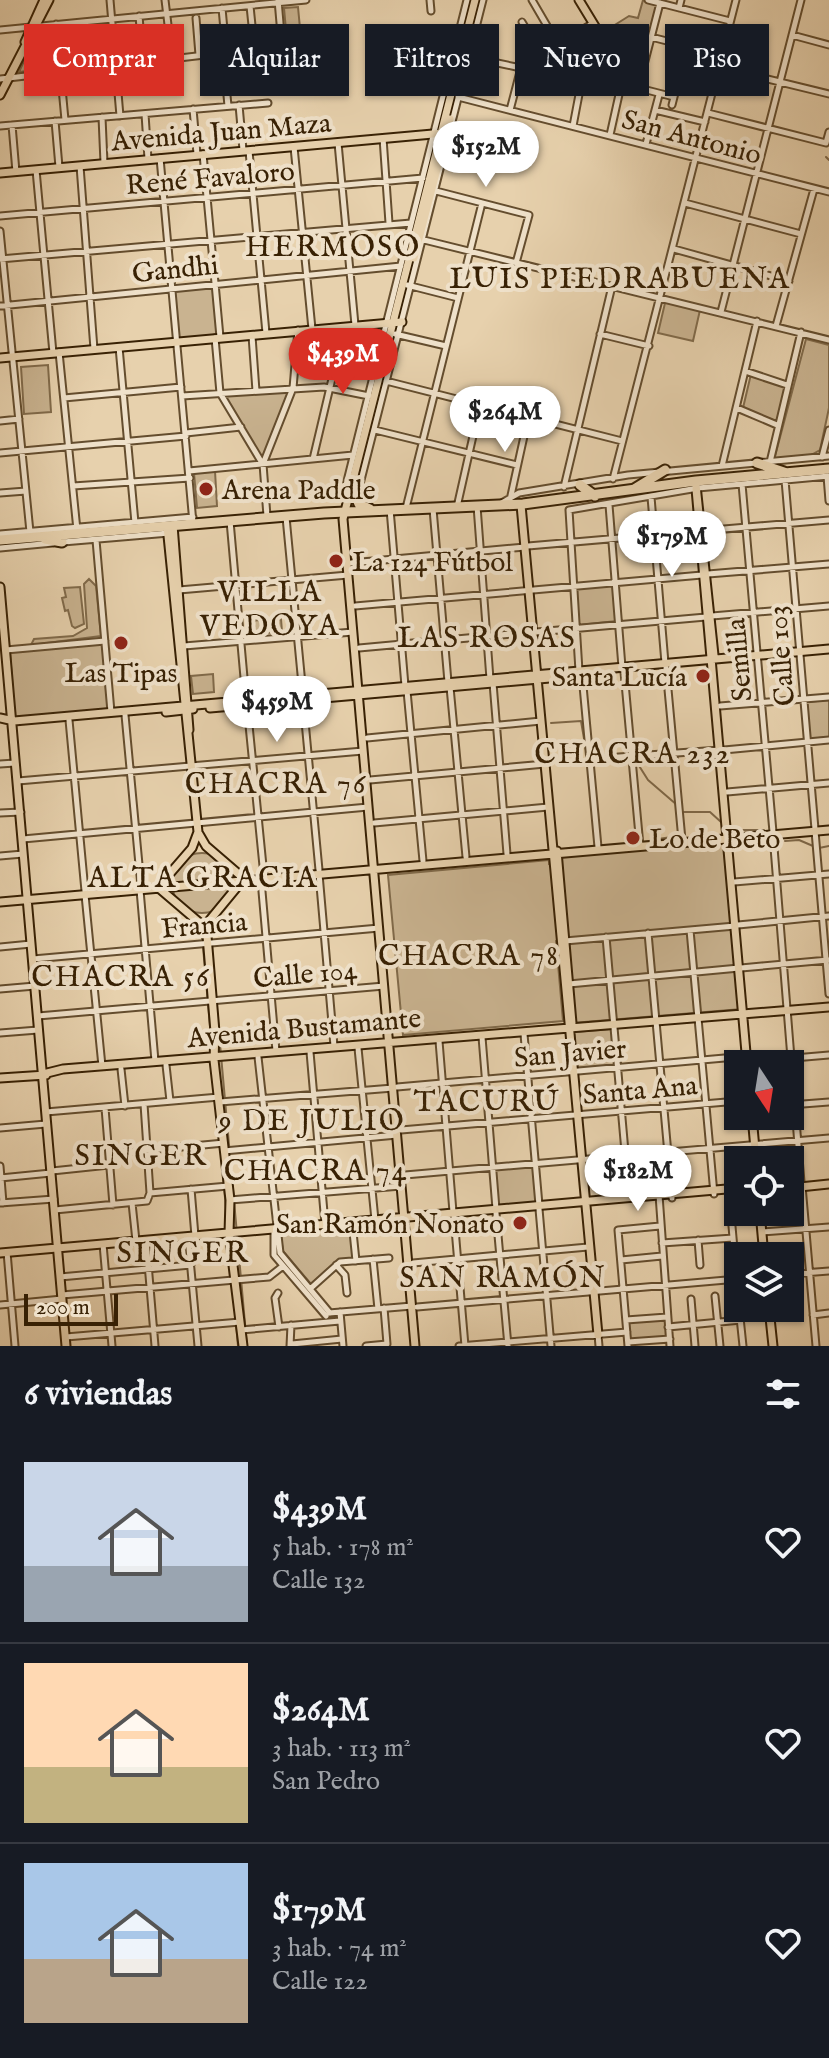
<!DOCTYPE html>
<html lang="es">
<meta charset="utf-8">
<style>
:root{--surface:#171b24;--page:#20242c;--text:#f1f3f6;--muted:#9ea1a6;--line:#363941;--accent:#d93025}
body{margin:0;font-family:"IM FELL English",serif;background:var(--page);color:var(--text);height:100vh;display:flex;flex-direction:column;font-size:30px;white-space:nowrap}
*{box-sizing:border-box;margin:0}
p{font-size:26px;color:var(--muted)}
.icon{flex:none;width:44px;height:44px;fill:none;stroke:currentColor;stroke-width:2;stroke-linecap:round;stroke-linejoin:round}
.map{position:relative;height:1346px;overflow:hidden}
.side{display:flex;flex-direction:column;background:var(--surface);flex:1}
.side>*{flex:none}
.guide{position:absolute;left:24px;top:24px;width:782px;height:72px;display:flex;gap:16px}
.needle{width:52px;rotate:168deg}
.controls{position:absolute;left:724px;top:1050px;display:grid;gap:16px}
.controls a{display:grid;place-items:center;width:80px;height:80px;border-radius:0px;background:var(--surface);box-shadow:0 2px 6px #0004;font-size:40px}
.scale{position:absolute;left:24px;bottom:20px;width:94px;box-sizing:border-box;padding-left:8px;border:4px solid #382104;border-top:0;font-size:22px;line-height:28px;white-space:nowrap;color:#382104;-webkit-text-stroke:6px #efe1ca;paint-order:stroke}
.price{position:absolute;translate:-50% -68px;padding:0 18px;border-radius:28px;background:#fff;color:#222;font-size:26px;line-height:52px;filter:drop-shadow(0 2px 4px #0008)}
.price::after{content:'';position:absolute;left:50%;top:48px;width:24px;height:18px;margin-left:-12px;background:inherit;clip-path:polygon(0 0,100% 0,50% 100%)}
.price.on{background:var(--accent);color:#fff}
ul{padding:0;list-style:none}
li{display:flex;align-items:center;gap:24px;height:200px;padding:0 24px}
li+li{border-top:2px solid var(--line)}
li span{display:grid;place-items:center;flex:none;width:224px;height:160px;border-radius:0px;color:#555}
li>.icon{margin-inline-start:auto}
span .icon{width:96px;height:96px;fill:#fffc;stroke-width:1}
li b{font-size:34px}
h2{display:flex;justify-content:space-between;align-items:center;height:96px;padding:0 24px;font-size:34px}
.tag{padding:0 28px;border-radius:0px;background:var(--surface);box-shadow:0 2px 6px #0004;font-size:28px;line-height:72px}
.tag.on{background:var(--accent);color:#fff}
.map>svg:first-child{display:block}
.green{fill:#c9b390;stroke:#806a4a;stroke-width:2}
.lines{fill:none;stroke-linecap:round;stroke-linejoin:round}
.stream{stroke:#7e6747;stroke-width:2}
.minor-casing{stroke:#644d2e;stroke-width:9}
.major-casing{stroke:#382104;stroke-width:11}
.highway-casing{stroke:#382104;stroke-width:13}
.minor{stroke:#efe1ca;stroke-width:5}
.major{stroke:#e7d1ad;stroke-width:7}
.highway{stroke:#e7d1ad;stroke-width:9}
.poi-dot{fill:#8f2418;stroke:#efe1ca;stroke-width:3}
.labels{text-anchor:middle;stroke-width:8;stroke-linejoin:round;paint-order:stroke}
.street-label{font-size:28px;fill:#382104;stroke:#efe1ca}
.poi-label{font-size:28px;fill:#382104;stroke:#efe1ca;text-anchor:start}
.neighbourhood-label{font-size:30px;letter-spacing:2px;fill:#382104;stroke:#efe1ca}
</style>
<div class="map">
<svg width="829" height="1346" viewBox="0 0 829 1346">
<rect width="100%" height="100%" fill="#e7d1ad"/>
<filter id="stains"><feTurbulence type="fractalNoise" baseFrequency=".0025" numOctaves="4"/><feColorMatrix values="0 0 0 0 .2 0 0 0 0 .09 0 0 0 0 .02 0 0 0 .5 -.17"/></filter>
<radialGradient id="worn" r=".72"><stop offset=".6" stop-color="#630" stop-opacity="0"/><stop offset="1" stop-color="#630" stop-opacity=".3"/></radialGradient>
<path class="green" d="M643,0L658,4L638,83L632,82L602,33L629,16L638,18Z
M298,7L301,39L287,41L284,8Z
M53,27L54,68L19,72L39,28Z
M214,286L219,335L179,339L174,290Z
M669,302L700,310L693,341L658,333L665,303Z
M806,339L829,345V408L820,450L811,455L774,460Z
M48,365L51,412L24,414L21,367Z
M751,374L788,385L778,422L743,408Z
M287,390L289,392L262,463L223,396Z
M215,471L217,506L197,508L194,473Z
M89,579L96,586L101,636L31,645L34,639L73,636L87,628L84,584Z
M613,584L617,621L579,625L576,588Z
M80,587L84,624L75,628L72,626L68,610L65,611L62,598L66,597L64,588Z
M281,619L282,632L248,634L247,621Z
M103,644L109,710L15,719L10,652Z
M213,674L214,692L193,694L191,676Z
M829,700V737L808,739L806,702Z
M728,841L742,1009L572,1023L564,939L556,941L563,1021L403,1035L388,875L549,860V864L558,863V855Z
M172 883a30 30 0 1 1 60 0a30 30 0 1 1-60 0Z
M209,921L247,1346H238L201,924Z
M612,1029L615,1065L576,1068L574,1032Z
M534,1164L538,1204L497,1207L493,1168Z
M351,1226L354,1258L338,1260L311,1284L283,1251L280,1232Z
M667,1319L669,1337L629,1341L628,1322Z"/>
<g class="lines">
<path class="stream" d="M826,157L829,160
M551,723L581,721L587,756
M636,761L648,780L677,805
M682,812H710L721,822
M737,830H764
M658,839L679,836
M785,841L799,840L813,846
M819,848L829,846"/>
<defs>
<path id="minor" d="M110,0L120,116
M165,0L172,58
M430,0L431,11
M532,0L581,84L573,126
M648,0L730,21
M250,6L254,45
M222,8L226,52
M679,8L681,0
M139,16L142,51
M196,18L199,55
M522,22L558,82L557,85H548L552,73
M56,24L65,120
M84,29L89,67
M0,30L306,0
M792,35L829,45
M651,37L722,55
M607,46L631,86
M223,53L228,106
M469,57L521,68L593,23
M719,67L829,94
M0,79L282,46L278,0
M638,88L660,3
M620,90L631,86L674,97
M458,97L829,192
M239,105L243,150
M672,105L687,46
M193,109L197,154
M510,110L521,68
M655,110L705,122
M708,113L826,143L829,132
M145,114L148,159
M102,117L104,163
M55,121L59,167
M12,125L16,172
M0,126L268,103
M610,135L620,90V68
M383,138L389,223
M338,143L355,325
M646,144L659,95
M294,147L312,329
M249,151L266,333
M203,154L220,337
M160,158L193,523
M80,166L94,349
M36,170L53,353
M436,191L529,215L516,263
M685,203L801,234
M0,216L423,178
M0,231L30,532
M420,239L829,340
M674,249L789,281
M0,259L411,223
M407,285L458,298
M0,306L401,266
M721,312L801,0
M776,326L814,189
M395,334L446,346
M600,334L649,346
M252,336L256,391
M215,338L220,393L262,463
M119,347L135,523
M59,352L77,530
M745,371L787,385
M386,381L622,441
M182,396L324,387L369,396
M64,398L181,387
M737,408L777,425
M0,421L19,419
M375,430L517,465
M186,433L241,427
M0,453L186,436
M822,457L829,430
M313,459L344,328
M770,462L801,332
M722,466L757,321
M189,471L353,455
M827,476L829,501
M613,479L736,0
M785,480L815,829
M742,484L773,832
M73,486L190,478
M564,487L612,286
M0,493L26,491
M357,496L483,0
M343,497L467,0
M651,497L665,663
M510,500L528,418
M500,504L519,493L628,475L829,456
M609,505L622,667
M477,506L490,679
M457,507L480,405
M406,508L482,203
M390,509L405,686
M433,509L448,682
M267,516L263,464L293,388L298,330
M286,517L303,695
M230,521L246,700
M0,534L193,517
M96,540L111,712
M63,542L169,533
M528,546L829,520
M0,548L53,543
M351,563L525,547
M708,574L829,564
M179,590L348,575
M355,606L702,575
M712,616L829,606
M536,632L706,617
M184,646L353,632
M359,648L533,632
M6,650L105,641
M666,668L682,840
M579,671L569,510L698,488L829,476
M624,672L640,846
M582,675L598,847
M493,683L507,854
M450,687L466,857
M407,691L423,861
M303,700L319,870
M247,705L264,876
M720,706L829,697
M125,715L141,886
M69,720L85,891
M367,738L541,721
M724,750L829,740
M590,759L720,750
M0,764L15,763
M370,780L545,764
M18,781L363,751
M727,792L829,783
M0,813L21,812
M374,823L548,807
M815,831L829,994
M773,835L801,1182
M23,839L368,807
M0,856L23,854
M319,874L334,1046
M261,880L276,1051
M734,882L829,874
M140,890L155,1061
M85,895L102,1066
M738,925L829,916
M690,930L714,1194
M648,933L672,1198
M606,937L629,1197
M565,941L735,926
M0,947L31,944
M33,959L379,928
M741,968L828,960
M569,984L739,968
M0,989L35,986
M38,1016L384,986
M0,1033L38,1030
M524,1034L539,1205
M482,1037L496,1209
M439,1041L453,1212
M358,1048L375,1220
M310,1052L325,1224
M258,1057L280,1253L330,1313
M747,1062L829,1055
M166,1065L170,1101
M121,1069L125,1106
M397,1087L747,1056
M220,1102L393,1088
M790,1105L829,1102
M105,1108L113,1205
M46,1112L219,1097
M0,1128L46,1124
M401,1130L738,1101
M224,1151L397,1135
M109,1154L224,1143
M0,1166L3,1203
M52,1171L109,1165
M405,1175L829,1138
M0,1178L51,1173
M802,1186L816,1346
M191,1189L195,1236
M150,1193L228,1186
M729,1193L738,1293
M659,1195L670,1346
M230,1200L401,1186
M0,1203L54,1199
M132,1203L136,1241
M539,1209L551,1346
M55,1210L147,1201L150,1193L144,1104
M496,1213L508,1346
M454,1217L465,1346
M352,1222L356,1261
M274,1230V1255L326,1316
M762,1232L829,1227
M188,1237L198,1346
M146,1240L155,1346
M698,1240L700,1265
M662,1243L733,1238
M103,1244L112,1346
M7,1252L15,1346
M373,1259L378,1309
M621,1260L662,1256
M413,1263L588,1247
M336,1265L345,1275L347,1293
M790,1274L829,1271
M60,1277L191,1265
M310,1289L340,1262L389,1258
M278,1293L275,1298L279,1327
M62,1295L269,1277L283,1266
M715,1296L720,1346
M691,1299L695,1346
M0,1305L62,1299
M417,1307L738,1279
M739,1308L743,1346
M340,1312L343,1346
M329,1313L412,1306
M813,1315L829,1313
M626,1320L667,1317
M668,1327L741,1320
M241,1330L340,1321
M598,1335L599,1346
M66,1337L240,1322
M628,1342L670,1339
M292,1344L342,1339
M290,1346L291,1325
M366,1346L387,1344L384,1308
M459,1346L627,1332
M628,1346L618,1230L660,1226"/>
<path id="major" d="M579,0L607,46
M25,42L44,0
M0,95L49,0
M0,173L444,133
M414,258L450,119
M0,358L402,322
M696,485L714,655
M696,489L747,1064
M521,505L598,1335
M173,525L189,730
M0,587L66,1346
M210,708L584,675
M166,712L193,709
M0,718L14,721L829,649
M199,834L206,846L242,877
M557,851L572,1023L569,1028
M242,881L209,921L207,936L215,1032L214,1060L230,1200L229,1233L243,1346
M160,885L192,848L198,832L167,526
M160,889L201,924L206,934
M0,902L829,830
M43,1074L63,1069L829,1007
M0,1078L46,1075
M752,1116L756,1160
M790,1188L829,1184
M760,1212L764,1256
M0,1253L738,1188
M769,1308L773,1346
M415,1346L343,519L475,0"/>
<path id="highway" d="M757,463L784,472
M580,485L595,496
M634,489L665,470
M356,497L359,504L370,509
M45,539L62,542
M0,540L324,513L523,504L696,481L829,469"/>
</defs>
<use href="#minor" class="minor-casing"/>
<use href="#major" class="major-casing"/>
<use href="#highway" class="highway-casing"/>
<use href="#minor" class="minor"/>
<use href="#major" class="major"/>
<use href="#highway" class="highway"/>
</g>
<g class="poi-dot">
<circle cx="206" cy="489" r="8"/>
<circle cx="336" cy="561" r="8"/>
<circle cx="121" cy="643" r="8"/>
<circle cx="703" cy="676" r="8"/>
<circle cx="633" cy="838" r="8"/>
<circle cx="520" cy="1223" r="8"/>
</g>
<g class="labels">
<g class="street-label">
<text transform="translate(221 131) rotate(-5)" y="10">Avenida Juan Maza</text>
<text transform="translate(692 136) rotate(15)" y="10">San Antonio</text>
<text transform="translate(210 177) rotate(-5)" y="10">René Favaloro</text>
<text transform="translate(175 268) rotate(-6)" y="10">Gandhi</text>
<text transform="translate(780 656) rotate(-95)" y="10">Calle 103</text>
<text transform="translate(738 660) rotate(-95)" y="10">Semilla</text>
<text transform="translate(204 924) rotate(-5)" y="10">Francia</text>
<text transform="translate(305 973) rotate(-5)" y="10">Calle 104</text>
<text transform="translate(304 1027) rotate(-5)" y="10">Avenida Bustamante</text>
<text transform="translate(570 1052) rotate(-5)" y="10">San Javier</text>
<text transform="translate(640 1089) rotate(-5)" y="10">Santa Ana</text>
</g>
<g class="poi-label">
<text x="222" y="499">Arena Paddle</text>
<text x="352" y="571">La 124 Fútbol</text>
<text x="121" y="682" text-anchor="middle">Las Tipas</text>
<text x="687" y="686" text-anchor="end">Santa Lucía</text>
<text x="649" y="848">Lo de Beto</text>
<text x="504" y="1233" text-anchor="end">San Ramón Nonato</text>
</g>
<g class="neighbourhood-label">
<text x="333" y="256">HERMOSO</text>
<text x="620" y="288">LUIS PIEDRABUENA</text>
<text x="270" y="601">VILLA<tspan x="270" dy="34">VEDOYA</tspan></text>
<text x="487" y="647">LAS ROSAS</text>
<text x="633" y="763">CHACRA 232</text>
<text x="276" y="793">CHACRA 76</text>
<text x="203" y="887">ALTA GRACIA</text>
<text x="469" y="965">CHACRA 78</text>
<text x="121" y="986">CHACRA 56</text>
<text x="487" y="1111">TACURÚ</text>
<text x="312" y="1130">9 DE JULIO</text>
<text x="141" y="1165">SINGER</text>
<text x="316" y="1180">CHACRA 74</text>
<text x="183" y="1262">SINGER</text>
<text x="503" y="1287">SAN RAMÓN</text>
</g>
</g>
<rect width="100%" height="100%" filter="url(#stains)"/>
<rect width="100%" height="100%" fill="url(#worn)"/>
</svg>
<div class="controls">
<a><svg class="needle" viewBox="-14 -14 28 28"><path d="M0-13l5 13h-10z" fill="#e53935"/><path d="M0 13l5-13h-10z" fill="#9ea1a6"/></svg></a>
<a><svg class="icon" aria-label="locate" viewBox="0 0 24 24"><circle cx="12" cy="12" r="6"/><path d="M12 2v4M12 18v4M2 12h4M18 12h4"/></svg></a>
<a><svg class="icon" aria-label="layers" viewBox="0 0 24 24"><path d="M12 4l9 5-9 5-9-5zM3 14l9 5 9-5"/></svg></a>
</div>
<div class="scale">200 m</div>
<b class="price" style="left:486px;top:189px">$152M</b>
<b class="price on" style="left:343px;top:396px">$439M</b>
<b class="price" style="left:505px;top:454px">$264M</b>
<b class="price" style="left:672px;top:579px">$179M</b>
<b class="price" style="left:277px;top:744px">$459M</b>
<b class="price" style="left:638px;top:1213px">$182M</b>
<div class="guide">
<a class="tag on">Comprar</a>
<a class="tag">Alquilar</a>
<a class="tag">Filtros</a>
<a class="tag">Nuevo</a>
<a class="tag">Piso</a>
</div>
</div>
<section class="side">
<h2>6 viviendas<svg class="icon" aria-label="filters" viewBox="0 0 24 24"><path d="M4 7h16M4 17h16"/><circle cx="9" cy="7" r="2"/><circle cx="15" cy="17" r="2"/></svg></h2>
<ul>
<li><span style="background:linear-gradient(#c9d6e8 65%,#9aa5b1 0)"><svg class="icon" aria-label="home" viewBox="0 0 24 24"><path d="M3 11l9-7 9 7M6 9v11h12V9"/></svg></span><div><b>$439M</b><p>5 hab. · 178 m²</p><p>Calle 132</p></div><svg class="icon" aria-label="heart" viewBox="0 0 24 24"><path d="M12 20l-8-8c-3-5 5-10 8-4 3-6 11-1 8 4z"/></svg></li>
<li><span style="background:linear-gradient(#ffd9b3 65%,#c2b280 0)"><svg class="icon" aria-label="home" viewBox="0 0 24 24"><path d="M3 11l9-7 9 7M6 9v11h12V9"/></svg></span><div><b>$264M</b><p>3 hab. · 113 m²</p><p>San Pedro</p></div><svg class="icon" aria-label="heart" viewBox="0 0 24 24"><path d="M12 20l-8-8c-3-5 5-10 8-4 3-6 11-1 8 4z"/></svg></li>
<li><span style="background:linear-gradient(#a9c7e8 60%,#b9a48a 0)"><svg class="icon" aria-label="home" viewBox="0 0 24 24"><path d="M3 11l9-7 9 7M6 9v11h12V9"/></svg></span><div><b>$179M</b><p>3 hab. · 74 m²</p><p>Calle 122</p></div><svg class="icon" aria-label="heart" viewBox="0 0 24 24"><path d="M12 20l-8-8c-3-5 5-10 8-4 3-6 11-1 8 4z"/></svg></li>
</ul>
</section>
